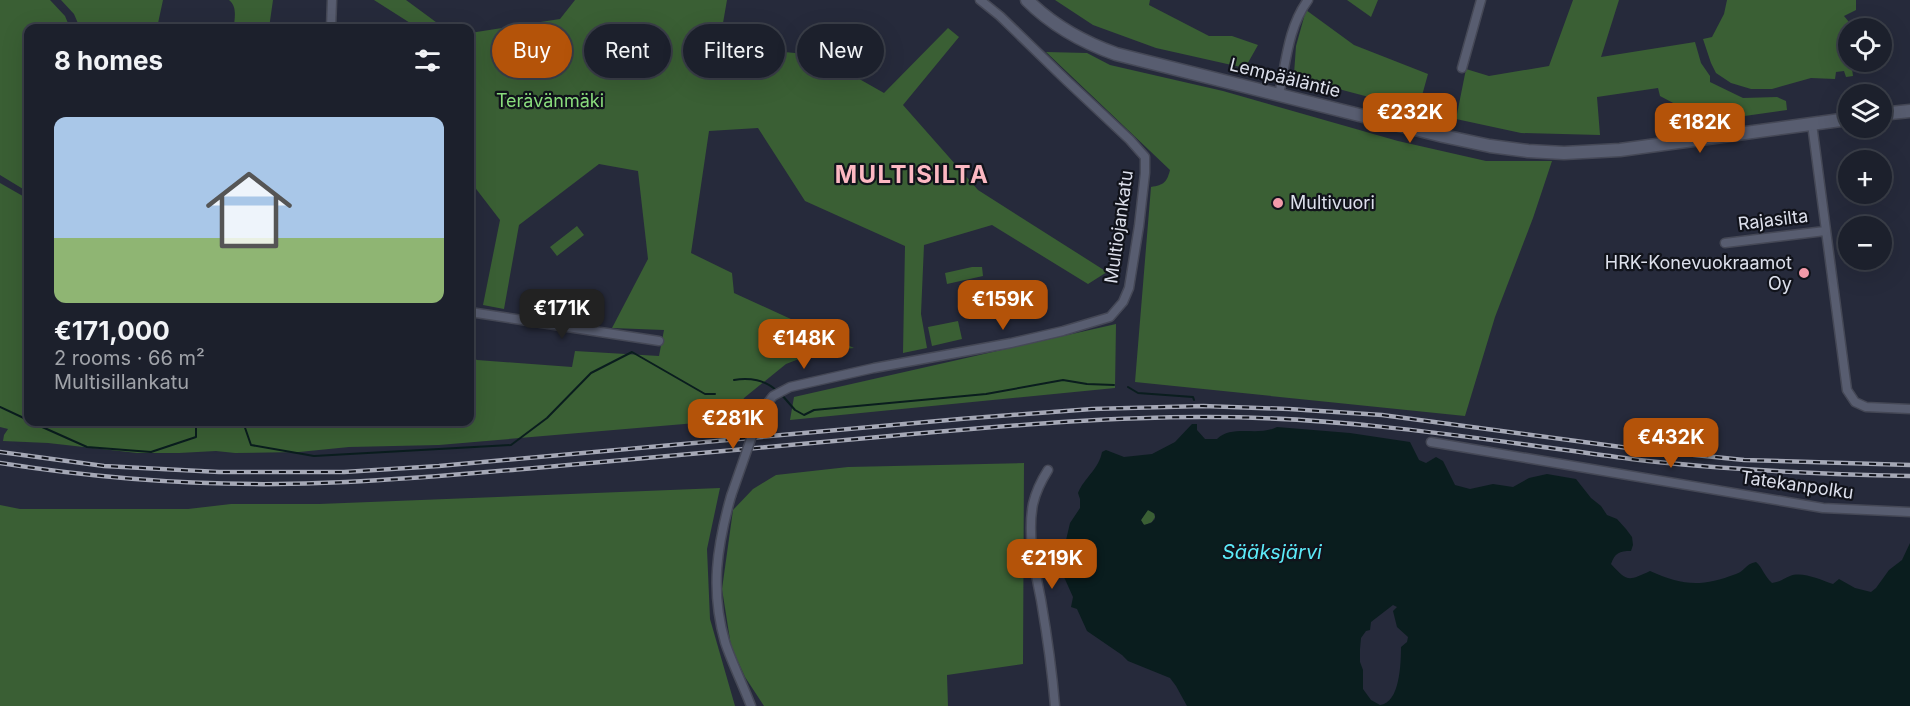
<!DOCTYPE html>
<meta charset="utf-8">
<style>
:root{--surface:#1c202c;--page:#252834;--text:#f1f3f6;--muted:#a0a3a9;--line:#3a3e48;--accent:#b45309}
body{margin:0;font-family:Inter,sans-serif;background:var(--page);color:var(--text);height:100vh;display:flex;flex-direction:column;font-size:22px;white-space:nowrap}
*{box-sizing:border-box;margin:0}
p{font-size:20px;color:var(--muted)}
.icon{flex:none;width:33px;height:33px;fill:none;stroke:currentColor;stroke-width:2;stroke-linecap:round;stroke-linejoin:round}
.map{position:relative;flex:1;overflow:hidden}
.panel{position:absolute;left:24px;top:24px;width:450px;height:402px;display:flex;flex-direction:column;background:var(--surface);border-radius:12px;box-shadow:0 6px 24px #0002,0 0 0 2px var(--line)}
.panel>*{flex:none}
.top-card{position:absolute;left:492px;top:24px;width:570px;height:54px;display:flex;gap:12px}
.tools{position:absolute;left:1838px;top:18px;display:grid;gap:12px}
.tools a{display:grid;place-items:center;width:54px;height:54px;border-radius:50%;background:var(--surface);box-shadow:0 6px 24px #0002,0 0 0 2px var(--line);font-size:30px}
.price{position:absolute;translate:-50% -51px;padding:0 14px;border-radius:12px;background:var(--accent);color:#fff;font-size:20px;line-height:39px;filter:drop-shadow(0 2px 3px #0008)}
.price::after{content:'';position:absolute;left:50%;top:36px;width:18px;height:14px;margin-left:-9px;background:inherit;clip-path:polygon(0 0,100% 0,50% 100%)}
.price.current{background:#222;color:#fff}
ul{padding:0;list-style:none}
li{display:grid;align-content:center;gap:12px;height:318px;padding:0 30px}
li+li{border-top:2px solid var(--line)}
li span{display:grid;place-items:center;height:186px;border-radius:12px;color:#555}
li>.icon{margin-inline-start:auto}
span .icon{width:108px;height:108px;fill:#fffc;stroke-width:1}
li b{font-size:26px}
h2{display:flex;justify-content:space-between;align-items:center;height:72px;padding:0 30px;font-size:26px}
.pill{padding:0 21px;border-radius:27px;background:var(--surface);box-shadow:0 6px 24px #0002,0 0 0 2px var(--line);font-size:21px;line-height:54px}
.pill.current{background:var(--accent);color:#fff}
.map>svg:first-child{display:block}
.green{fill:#3a5f34}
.water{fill:#0a1d1e;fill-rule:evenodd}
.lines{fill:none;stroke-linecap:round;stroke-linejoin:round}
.stream{stroke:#0a1d1e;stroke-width:2}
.street-casing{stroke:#454856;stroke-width:11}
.secondary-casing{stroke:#454856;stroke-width:15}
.street{stroke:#585d70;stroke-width:8}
.secondary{stroke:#585d70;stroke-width:12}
.rail-casing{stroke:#a5a8b6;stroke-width:4.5}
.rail{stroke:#11131b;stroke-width:2;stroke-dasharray:7;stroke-linecap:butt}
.street-bridge-casing{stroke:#454856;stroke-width:11;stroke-linecap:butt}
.street-bridge{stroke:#585d70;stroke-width:8}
.poi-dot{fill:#f39aa9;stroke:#11131b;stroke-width:2}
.labels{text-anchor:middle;stroke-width:4.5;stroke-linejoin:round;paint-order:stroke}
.street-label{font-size:18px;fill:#dde0ec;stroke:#11131b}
.park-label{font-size:18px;fill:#8add7d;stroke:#11131b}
.poi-label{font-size:18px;fill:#dde0ec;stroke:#11131b;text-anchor:start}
.water-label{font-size:20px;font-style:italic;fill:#5ceaf8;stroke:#11131b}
.district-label{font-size:24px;font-weight:bold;letter-spacing:1.5px;fill:#fcb8c2;stroke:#11131b}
</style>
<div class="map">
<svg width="1910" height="706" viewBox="0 0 1910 706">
<rect width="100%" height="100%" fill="#262a3b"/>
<path class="green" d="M0,0H50L65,16L70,28H28V192L0,175Z
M61,0H163L157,28H80L74,14Z
M229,0H273L269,28H234C234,19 238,7 229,0Z
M374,0H406L444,28H418Z
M575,0H727L719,46L817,55L884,93L948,28L959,37L903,105L978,190L1107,272L1088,284L992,225L924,245L921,314L927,348L903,353L905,246L805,201L758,128L709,131L691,253L732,273L734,293L854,348L817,352L786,364L744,398L733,425L696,423L439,445L349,447L299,452L235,453L216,451L179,453H137L48,443L3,441L4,435L8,429L0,427V183L28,199V422H470V356L477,360L572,367L575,351L659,356L664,330L612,328L648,259L638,171L599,164L519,225L504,309L483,305L500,220L470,181V33L560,19Z
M1055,0H1150L1149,5L1209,36H1232L1258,45L1245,68L1156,48L1093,25Z
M1347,0H1378L1371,17Z
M1573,0H1619L1601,57L1695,42L1701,63L1710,76V82L1743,98L1777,97L1786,101L1787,110L1681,125L1677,105L1660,96L1658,88L1597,97L1600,135L1521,133L1456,119L1466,69L1489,76L1549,66Z
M1727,0H1856V10L1844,16L1849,22L1848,62H1851L1853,76L1846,77L1844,71L1836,72L1835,79L1811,78L1772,89H1751L1731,83L1716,73L1711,63L1703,39L1712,37L1724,14Z
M1306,10L1354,45L1428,74L1418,110L1331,87L1294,74L1296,46Z
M1046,52L1087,53L1110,65L1223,91L1398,141L1486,161H1552L1533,218L1495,317L1465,416L1135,382L1151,187C1164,185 1167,182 1170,170Z
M577,226L584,235L557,256L550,247Z
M972,267H982L983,276L947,284L945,273Z
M958,321L962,339L932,346L928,327Z
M1116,324L1115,388L790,420L794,397Z
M1024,463L1023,664L947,675L948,706H764L745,677L731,646L722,589L733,510L753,489L776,475L848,467Z
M720,488L707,549L710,619L735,706H0V505L20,509H188L231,504H319Z
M1147,510L1153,511L1155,517L1152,522L1145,525L1141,523V520Z"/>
<path class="water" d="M1192,424H1197V430L1205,439H1217C1233,424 1258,437 1277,427L1350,433L1410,442L1419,460L1426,463L1436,457L1443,461L1455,485L1470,489L1493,484L1513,487L1529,478L1547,474L1576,479L1591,498L1601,506L1607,515L1617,519L1626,529L1632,537L1633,545L1631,551C1619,551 1615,553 1611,564C1627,581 1627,582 1650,571C1683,586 1702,587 1736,574C1745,571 1745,564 1756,562C1763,568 1764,576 1772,583C1780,582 1783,579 1790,576C1802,571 1821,580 1833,584L1839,579L1855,588L1871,592L1876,588L1889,570L1902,560L1910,543V706H1187L1176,686L1170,678L1128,661L1122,655L1087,631L1077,609L1071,607L1073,597L1064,577L1063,553L1070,523L1080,508V499L1078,493C1084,478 1099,469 1102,452L1106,450L1124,457L1152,454L1175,442ZM1148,510L1155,514V519L1151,523L1144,525L1141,520ZM1393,605L1397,607L1393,611L1397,627L1408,637L1407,642L1401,647C1401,663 1400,703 1380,705L1371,700L1363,689V670L1360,662V649L1361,638L1366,631L1370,630L1371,622Z"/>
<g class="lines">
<path class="stream" d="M734,380C749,377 766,380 777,391
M1128,387L1138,393L1193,397L1194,400
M781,394L795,410L804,415L814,410L986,394L1063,380L1087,384L1114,385
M0,407L28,420
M31,422L87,447L151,452L196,437V422
M243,422L251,445L314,456L511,445L547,418L591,373L632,352L705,394H715"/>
<defs>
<path id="street" d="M331,28L332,0
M1462,68L1481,0
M1279,95C1286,62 1288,27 1308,0
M1812,124L1847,390L1855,402L1866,407L1910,409
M1725,243L1825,231
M470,312L659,341
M760,413L773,396L790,387L874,368L1011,343L1063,331L1110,317L1123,302L1129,288L1139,226L1145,173V157L1130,140L1066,80L1000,16L980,0
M1431,442L1823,508L1910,512
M1048,470C1041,481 1036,491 1033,504C1027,535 1035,570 1041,600C1047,635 1052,670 1055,706
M731,496C717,546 710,590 725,642C732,663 743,685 751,706"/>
<path id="secondary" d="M1027,0C1053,26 1082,42 1116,54L1443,136L1490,146L1528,151L1564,153L1620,150L1848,119
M1881,114L1910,111"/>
</defs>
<use href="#street" class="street-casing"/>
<use href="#secondary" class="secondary-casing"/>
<use href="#street" class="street"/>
<use href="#secondary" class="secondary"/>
<defs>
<path id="rail" d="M0,452L104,466L219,472H344L439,466L960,419L1092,409L1203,406L1289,409L1382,415L1636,449L1744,460L1910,465
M0,463C114,481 231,488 346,482C416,479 487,472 557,466C675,455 794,445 912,434C1008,426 1104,417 1200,417C1345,416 1488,440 1631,459C1724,470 1817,474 1910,476"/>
</defs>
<use href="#rail" class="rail-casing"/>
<use href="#rail" class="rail"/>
<defs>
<path id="street-bridge" d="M731,496L760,413"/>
</defs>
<use href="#street-bridge" class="street-bridge-casing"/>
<use href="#street-bridge" class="street-bridge"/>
</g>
<g class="poi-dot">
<circle cx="1278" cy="203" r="6"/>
<circle cx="1804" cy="273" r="6"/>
</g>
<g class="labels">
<g class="street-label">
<text transform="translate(1285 78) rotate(14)" y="6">Lempääläntie</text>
<text transform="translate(1773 220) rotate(-7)" y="6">Rajasilta</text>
<text transform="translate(1119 227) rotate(-82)" y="6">Multiojankatu</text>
<text transform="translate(1797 485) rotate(8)" y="6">Tatekanpolku</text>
</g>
<g class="park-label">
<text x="550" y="107">Terävänmäki</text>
</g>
<g class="poi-label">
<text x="1290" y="209">Multivuori</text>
<text x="1792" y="269" text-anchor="end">HRK-Konevuokraamot<tspan x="1792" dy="21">Oy</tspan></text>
</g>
<g class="water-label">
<text x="1272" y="559">Sääksjärvi</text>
</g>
<g class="district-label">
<text x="912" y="183">MULTISILTA</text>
</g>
</g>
</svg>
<div class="tools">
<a><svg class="icon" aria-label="locate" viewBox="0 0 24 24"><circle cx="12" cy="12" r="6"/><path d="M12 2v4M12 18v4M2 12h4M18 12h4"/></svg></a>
<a><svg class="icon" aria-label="layers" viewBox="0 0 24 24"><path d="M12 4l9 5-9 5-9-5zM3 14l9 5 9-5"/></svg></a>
<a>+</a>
<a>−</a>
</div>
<b class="price" style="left:1410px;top:144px">€232K</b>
<b class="price" style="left:1700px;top:154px">€182K</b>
<b class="price" style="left:1003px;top:331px">€159K</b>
<b class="price current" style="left:562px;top:340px">€171K</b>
<b class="price" style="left:804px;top:370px">€148K</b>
<b class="price" style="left:733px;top:450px">€281K</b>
<b class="price" style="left:1671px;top:469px">€432K</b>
<b class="price" style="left:1052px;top:590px">€219K</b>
<div class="top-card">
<a class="pill current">Buy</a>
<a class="pill">Rent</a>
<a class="pill">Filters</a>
<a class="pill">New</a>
</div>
<section class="panel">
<h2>8 homes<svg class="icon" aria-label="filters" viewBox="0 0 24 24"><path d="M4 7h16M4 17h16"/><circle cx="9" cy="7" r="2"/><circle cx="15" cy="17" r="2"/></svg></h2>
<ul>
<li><span style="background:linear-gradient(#a9c7e8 65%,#8fb573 0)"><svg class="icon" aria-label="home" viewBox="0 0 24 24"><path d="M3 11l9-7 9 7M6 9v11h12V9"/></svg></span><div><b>€171,000</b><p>2 rooms · 66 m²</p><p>Multisillankatu</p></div></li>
</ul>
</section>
</div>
